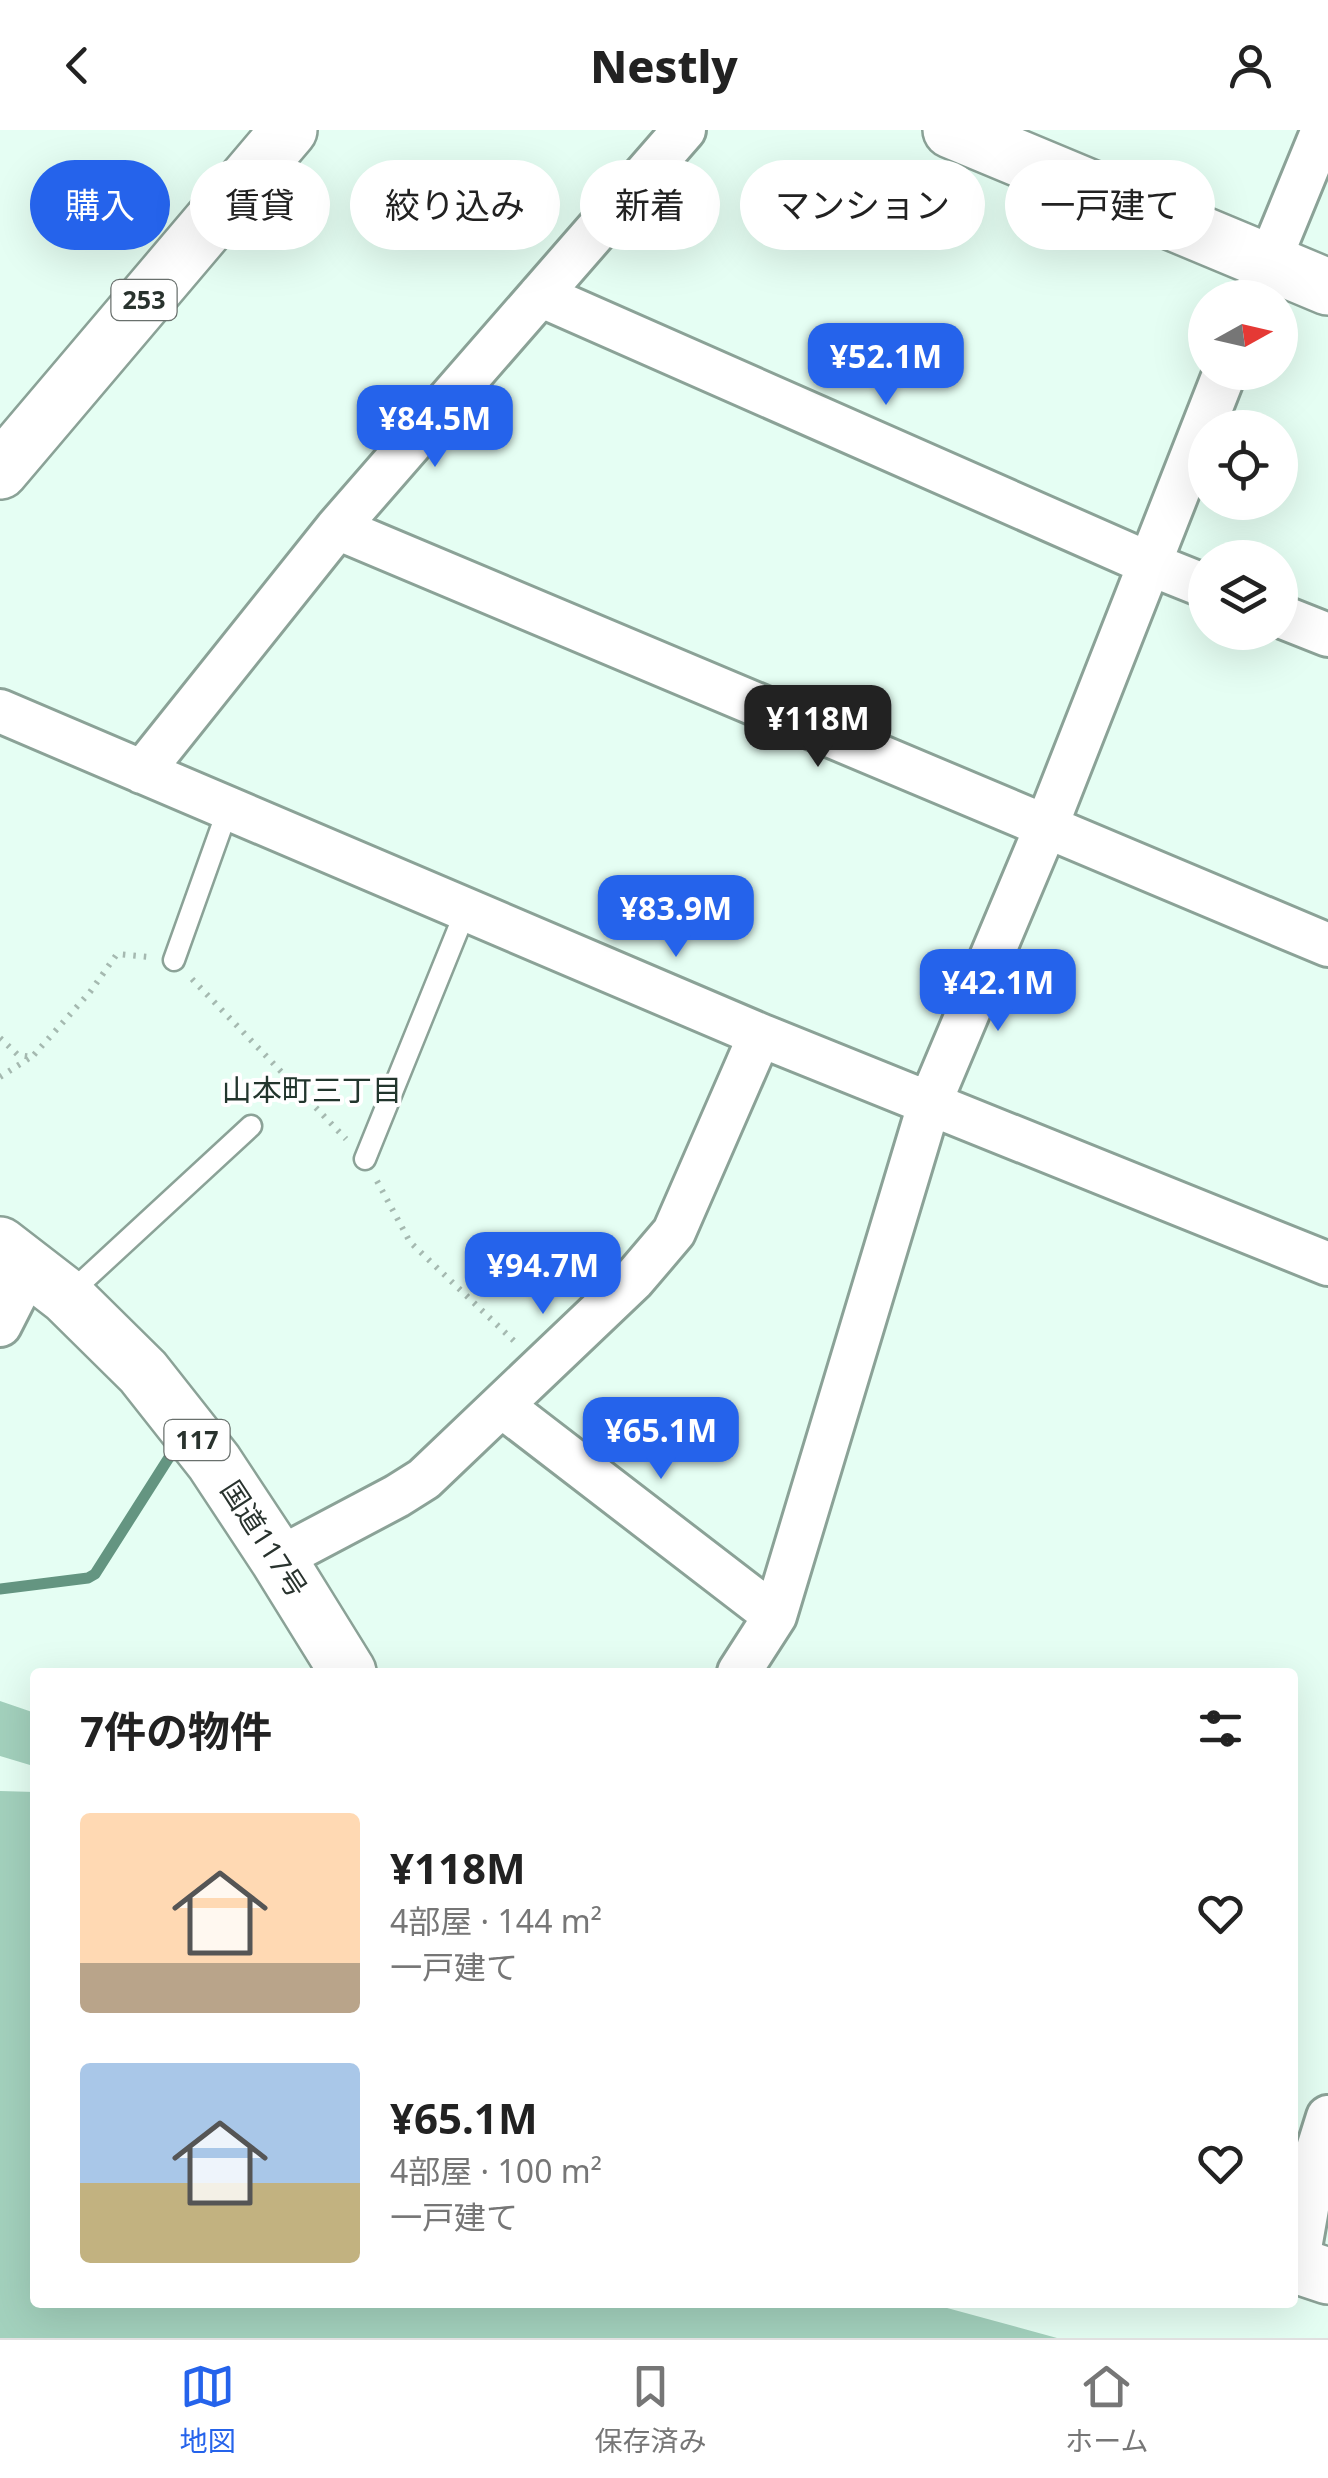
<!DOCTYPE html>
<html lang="ja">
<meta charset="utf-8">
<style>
:root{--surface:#fff;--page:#f2f2f2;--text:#222;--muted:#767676;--line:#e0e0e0;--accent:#2563eb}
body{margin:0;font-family:"Noto Sans","Noto Sans JP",sans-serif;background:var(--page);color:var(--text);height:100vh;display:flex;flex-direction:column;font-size:38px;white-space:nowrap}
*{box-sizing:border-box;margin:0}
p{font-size:32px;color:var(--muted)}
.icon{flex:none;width:55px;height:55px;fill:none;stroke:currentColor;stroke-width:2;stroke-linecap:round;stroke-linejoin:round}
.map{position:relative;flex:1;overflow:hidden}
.side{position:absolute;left:30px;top:1538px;width:1268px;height:640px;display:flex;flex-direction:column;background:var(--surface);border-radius:10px;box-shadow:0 10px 40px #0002}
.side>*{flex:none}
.top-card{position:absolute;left:30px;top:30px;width:1270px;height:90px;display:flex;gap:20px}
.needle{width:65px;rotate:82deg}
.fabs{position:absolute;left:1188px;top:150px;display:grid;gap:20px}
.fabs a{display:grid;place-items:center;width:110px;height:110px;border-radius:50%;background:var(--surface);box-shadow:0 10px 40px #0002;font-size:50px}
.price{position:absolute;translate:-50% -85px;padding:0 22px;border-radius:20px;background:var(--accent);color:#fff;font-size:32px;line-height:65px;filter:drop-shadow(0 2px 5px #0008)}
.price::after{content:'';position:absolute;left:50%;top:60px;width:30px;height:22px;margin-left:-15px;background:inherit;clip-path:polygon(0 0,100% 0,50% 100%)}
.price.on{background:#222;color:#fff}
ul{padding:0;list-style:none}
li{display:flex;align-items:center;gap:30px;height:250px;padding:0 50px}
li span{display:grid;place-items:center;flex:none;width:280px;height:200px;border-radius:10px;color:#555}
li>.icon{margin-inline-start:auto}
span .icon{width:120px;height:120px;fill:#fffc;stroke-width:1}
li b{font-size:42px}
h2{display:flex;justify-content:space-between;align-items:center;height:120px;padding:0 50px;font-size:42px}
.pill{padding:0 35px;border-radius:45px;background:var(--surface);box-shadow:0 10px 40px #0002;font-size:35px;line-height:90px}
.pill.on{background:var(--accent);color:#fff}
header{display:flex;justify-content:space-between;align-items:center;height:130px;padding:0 50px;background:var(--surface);font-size:45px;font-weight:800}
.tabs{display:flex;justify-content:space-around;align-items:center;height:140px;border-top:2px solid var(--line);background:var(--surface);font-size:28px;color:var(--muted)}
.tabs a{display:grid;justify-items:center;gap:5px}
.tabs .on{color:var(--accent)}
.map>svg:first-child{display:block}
.green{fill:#a3d1bd}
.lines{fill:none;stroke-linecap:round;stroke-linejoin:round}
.stream{stroke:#649581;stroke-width:11}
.lane-casing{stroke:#8ba297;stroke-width:25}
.street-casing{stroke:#8ba297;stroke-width:48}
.secondary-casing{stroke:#8ba297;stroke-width:60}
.highway-casing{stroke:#8ba297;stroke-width:60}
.path{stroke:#a5b9b0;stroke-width:6;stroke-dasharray:2.5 8;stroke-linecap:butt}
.lane{stroke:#fff;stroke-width:20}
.street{stroke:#fff;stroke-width:42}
.secondary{stroke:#fff;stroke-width:55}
.highway{stroke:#fff;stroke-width:55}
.labels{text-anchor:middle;stroke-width:8;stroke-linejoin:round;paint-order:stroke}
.shield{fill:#fff;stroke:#69706d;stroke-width:2.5}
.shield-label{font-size:25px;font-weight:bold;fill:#29332e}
.street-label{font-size:28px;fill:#29332e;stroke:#fff}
.neighbourhood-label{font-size:30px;fill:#22362d;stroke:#fff}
</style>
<header><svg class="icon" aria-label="back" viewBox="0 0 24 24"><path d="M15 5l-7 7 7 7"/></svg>Nestly<svg class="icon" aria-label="person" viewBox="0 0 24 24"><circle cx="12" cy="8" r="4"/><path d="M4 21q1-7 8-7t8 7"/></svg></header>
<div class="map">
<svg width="1328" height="2208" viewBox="0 0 1328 2208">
<rect width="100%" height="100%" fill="#e5fef3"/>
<path class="green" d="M0,1571L35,1583V1612L30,1635L0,1626Z
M0,1661L35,1662V2172H925L1057,2208H0Z"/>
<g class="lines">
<path class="stream" d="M0,1459L88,1448L95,1444L170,1326"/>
<defs>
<path id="lane" d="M174,830L228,679
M365,1029L466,780
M69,1164L251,996"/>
<path id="street" d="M540,165L1150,434L1205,456
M1254,168L1323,0
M337,398L1328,815
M1280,486L1328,505
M0,581L760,905L1328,1134
M142,642L337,398L684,0
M0,1195L29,1138
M502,1276L775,1486
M278,1429L397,1366L424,1349L634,1149L674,1102L760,905
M739,1542L775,1486L929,975L1046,697L1225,242
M1297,2135L1317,2022L1328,1987"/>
<path id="secondary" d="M951,0L1328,157"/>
<path id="highway" d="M0,341L289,0
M0,1115L66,1166L143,1242L214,1332L278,1429L348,1542
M1292,2134L1328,2146"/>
</defs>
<use href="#lane" class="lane-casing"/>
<use href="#street" class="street-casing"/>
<use href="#secondary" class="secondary-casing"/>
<use href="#highway" class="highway-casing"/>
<path class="path" d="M192,849L346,1009
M0,908L18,925L32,927L90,862L117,824L148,827
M0,947L31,927
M377,1051L410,1112L514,1211"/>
<use href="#lane" class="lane"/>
<use href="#street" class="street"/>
<use href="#secondary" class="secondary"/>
<use href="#highway" class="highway"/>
</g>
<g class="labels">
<g class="shield">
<rect x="111.5" y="150" width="65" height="40" rx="8"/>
<rect x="164.5" y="1290" width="65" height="40" rx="8"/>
</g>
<g class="shield-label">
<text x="144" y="179">253</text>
<text x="197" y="1319">117</text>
</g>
<g class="street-label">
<text transform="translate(264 1409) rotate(57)" y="10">国道117号</text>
</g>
<g class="neighbourhood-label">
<text x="312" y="971">山本町三丁目</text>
</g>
</g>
</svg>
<div class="fabs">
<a><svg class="needle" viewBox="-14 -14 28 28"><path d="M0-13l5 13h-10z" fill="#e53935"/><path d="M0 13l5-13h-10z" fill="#767676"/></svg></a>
<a><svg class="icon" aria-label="locate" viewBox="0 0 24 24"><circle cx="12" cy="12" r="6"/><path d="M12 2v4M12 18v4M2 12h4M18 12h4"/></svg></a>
<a><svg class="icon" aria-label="layers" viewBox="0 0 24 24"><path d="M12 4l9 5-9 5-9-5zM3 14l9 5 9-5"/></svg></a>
</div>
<b class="price" style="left:886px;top:278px">¥52.1M</b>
<b class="price" style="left:435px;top:340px">¥84.5M</b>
<b class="price on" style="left:818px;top:640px">¥118M</b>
<b class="price" style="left:676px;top:830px">¥83.9M</b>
<b class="price" style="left:998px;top:904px">¥42.1M</b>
<b class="price" style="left:543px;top:1187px">¥94.7M</b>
<b class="price" style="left:661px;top:1352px">¥65.1M</b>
<div class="top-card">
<a class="pill on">購入</a>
<a class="pill">賃貸</a>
<a class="pill">絞り込み</a>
<a class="pill">新着</a>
<a class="pill">マンション</a>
<a class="pill">一戸建て</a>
</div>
<section class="side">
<h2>7件の物件<svg class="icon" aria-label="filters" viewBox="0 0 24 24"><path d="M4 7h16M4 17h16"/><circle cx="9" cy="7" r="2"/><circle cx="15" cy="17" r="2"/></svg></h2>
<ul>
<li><span style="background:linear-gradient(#ffd9b3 75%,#b9a48a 0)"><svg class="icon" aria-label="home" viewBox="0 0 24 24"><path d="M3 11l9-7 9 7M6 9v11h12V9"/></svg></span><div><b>¥118M</b><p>4部屋 · 144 m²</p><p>一戸建て</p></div><svg class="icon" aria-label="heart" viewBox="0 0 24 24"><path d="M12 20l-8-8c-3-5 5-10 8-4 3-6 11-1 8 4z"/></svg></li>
<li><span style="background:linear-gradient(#a9c7e8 60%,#c2b280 0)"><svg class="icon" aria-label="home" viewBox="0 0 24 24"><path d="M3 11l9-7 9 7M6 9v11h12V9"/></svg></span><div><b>¥65.1M</b><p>4部屋 · 100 m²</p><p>一戸建て</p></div><svg class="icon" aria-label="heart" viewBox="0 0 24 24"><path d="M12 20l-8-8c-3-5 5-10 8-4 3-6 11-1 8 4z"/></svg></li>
</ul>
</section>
</div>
<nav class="tabs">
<a class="on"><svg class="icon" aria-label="map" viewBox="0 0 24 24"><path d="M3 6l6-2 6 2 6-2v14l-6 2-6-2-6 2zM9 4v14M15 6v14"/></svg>地図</a>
<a><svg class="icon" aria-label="saved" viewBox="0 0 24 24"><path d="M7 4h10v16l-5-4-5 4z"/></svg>保存済み</a>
<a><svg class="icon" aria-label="home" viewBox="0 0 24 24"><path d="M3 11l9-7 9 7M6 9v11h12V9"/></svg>ホーム</a>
</nav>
